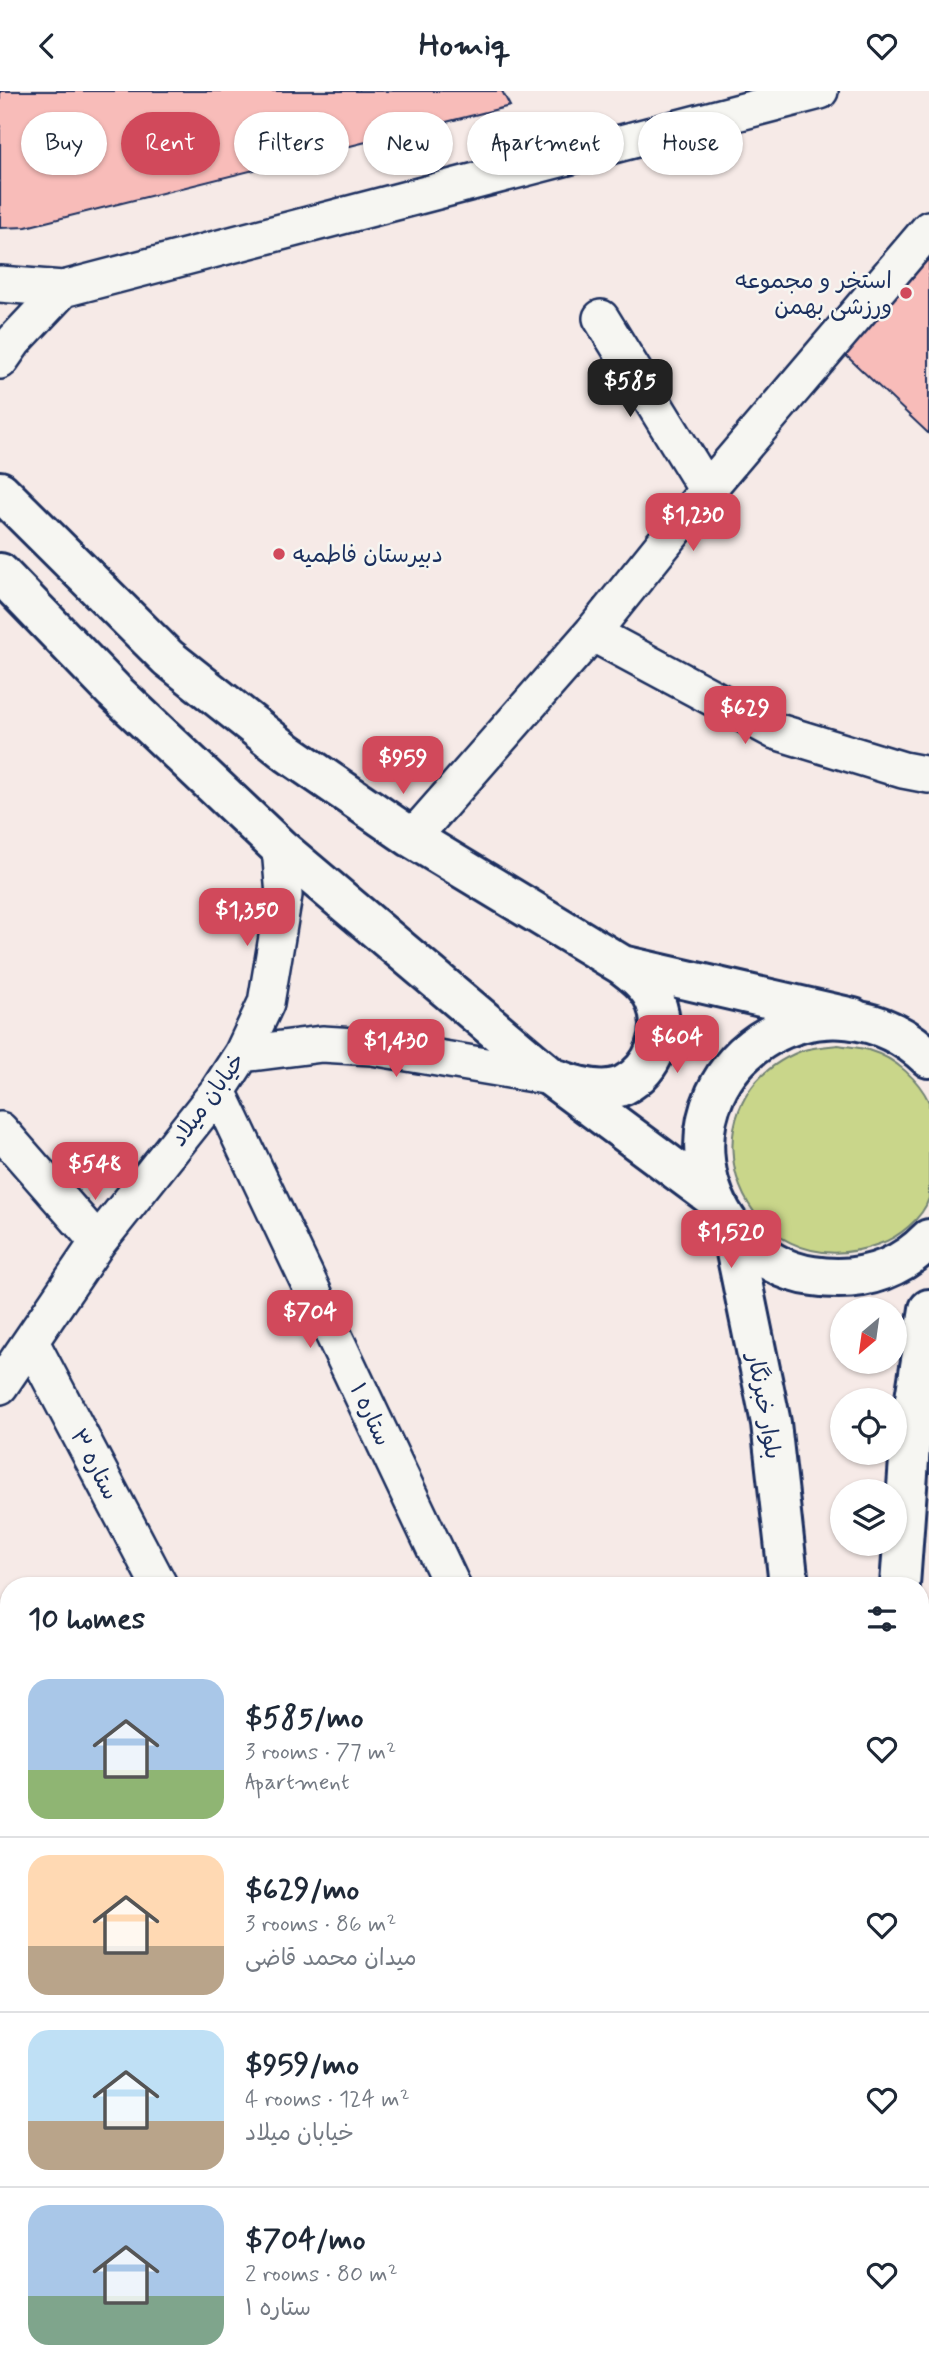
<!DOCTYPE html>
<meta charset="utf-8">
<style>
:root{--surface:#fff;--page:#f6f6f7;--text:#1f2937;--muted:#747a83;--line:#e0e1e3;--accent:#d1495b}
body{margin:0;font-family:Mynerve,"Playpen Sans Arabic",sans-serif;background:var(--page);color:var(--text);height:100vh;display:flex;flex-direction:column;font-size:26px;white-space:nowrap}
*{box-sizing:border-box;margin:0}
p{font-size:23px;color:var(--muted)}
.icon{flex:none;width:38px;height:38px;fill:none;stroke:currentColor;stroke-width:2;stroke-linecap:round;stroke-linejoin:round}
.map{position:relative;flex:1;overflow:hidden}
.details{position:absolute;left:0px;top:1486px;width:929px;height:800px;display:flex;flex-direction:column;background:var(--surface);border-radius:28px 28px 0 0;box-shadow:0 2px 5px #0004}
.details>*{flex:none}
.hud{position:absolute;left:21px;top:21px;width:887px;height:63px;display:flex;gap:14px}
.needle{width:46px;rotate:209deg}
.fabs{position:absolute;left:830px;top:1206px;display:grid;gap:14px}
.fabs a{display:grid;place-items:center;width:77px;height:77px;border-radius:50%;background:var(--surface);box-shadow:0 2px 5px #0004;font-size:35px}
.price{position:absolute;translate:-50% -60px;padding:0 16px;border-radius:14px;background:var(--accent);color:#fff;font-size:23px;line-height:46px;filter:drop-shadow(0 2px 4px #0008)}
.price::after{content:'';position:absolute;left:50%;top:42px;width:21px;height:16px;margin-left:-10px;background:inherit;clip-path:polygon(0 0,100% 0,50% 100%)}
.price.active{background:#222;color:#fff}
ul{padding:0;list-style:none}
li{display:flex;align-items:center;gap:21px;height:175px;padding:0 28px}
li+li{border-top:2px solid var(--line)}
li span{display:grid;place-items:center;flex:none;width:196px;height:140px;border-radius:21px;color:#555}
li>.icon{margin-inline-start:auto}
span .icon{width:84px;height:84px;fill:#fffc;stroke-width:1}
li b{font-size:30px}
h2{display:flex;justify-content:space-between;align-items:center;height:84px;padding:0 28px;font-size:30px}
.chip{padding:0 24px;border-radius:32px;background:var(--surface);box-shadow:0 2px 5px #0004;font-size:24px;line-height:63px}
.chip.active{background:var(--accent);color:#fff}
header{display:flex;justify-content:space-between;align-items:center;height:91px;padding:0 28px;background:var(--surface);font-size:32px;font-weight:800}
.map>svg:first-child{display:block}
.green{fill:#c9d68a;stroke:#728274;stroke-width:2}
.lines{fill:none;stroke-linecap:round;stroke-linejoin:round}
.river{stroke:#8dbfe9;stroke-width:63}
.building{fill:#f8bcb9;stroke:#1b2f5e;stroke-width:2}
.minor-casing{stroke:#1b2f5e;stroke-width:40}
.major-casing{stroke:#1b2f5e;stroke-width:44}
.minor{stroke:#f6f6f2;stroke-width:35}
.major{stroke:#f6f6f2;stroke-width:38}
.poi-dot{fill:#d1495b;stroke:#f6f6f2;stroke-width:2.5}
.labels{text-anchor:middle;stroke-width:5;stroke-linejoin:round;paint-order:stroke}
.poi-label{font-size:23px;fill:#1b2f5e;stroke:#f6f6f2;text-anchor:end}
.street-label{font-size:23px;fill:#1b2f5e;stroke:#f6f6f2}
</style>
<header><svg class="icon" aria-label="back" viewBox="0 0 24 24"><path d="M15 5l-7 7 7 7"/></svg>Homiq<svg class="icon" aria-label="heart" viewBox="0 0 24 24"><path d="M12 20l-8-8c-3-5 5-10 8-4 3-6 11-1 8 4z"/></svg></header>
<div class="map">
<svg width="929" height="2285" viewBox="0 0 929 2285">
<rect width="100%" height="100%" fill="#f6eae7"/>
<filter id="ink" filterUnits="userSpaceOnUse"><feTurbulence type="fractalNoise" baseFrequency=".0143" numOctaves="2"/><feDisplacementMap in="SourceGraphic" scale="14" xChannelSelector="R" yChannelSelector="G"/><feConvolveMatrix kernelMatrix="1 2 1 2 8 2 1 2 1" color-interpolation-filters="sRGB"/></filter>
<g filter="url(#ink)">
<path class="green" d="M838,954C849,956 861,956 871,960C895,967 919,989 929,1011C929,1034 929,1058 929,1081C929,1088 929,1100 929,1107C923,1127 898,1147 879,1153C742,1204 671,1012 801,960C812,956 826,955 838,954Z"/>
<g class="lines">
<path class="river" d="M715,2277L742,2285
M215,2285L232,2277"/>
</g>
<path class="building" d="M0,0H502L510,15L26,136L0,137Z
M929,148V343L837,256Z"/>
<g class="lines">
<defs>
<path id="minor" d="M0,193L63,198L820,0
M601,227L707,399
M0,270L14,250L63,198
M592,542L775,640L903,679L929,684
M412,747L592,542L707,399L929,138
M242,963L322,953L372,956L551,986
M218,1000L452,1494
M0,1039L98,1151
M31,1251L159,1494
M0,1295L98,1151L218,1000L242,963L266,912L284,804L280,757
M920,1548L929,1553
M920,1661L929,1655
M0,1988L9,2003
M0,2039L9,2034
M0,2093L9,2088"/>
<path id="major" d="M0,400L168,567L288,662L412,747L622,874L853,927
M0,482L114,600L280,757L551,986L714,1107
M929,967C831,873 675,960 709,1091C715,1112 725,1131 740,1146C762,1167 783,1181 813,1185C858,1192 897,1181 929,1148
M559,989C578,996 605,1003 624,994C654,978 668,941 655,910C649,894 635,884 622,874
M731,1137L771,1332L789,1494
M900,1494L912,1327L929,1218
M775,2285L776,2277
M846,2285V2277"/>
</defs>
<use href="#minor" class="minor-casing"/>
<use href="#major" class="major-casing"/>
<use href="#minor" class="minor"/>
<use href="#major" class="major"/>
</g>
</g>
<g class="poi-dot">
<circle cx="906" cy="202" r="7"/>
<circle cx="279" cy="463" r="7"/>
</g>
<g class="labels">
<g class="poi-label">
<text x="892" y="197">استخر و مجموعه<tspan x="892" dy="26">ورزشی بهمن</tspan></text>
<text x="293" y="471" text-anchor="start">دبیرستان فاطمیه</text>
</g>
<g class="street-label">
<text transform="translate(207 1008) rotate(-54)" y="8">خیابان میلاد</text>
<text transform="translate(765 1315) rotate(80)" y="8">بلوار خبرنگار</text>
<text transform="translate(371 1323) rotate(65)" y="8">ستاره ۱</text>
<text transform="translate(95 1373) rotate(62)" y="8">ستاره ۳</text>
</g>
</g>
</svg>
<div class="fabs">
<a><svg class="needle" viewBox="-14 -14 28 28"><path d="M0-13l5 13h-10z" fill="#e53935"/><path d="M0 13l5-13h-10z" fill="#747a83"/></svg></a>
<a><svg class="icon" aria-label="locate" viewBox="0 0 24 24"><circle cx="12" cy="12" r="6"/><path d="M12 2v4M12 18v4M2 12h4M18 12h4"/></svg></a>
<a><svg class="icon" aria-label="layers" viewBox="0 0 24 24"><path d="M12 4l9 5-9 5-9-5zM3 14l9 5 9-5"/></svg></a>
</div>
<b class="price active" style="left:630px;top:328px">$585</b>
<b class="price" style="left:693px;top:462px">$1,230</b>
<b class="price" style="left:745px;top:655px">$629</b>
<b class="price" style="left:403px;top:705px">$959</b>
<b class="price" style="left:247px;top:857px">$1,350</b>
<b class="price" style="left:677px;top:984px">$604</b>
<b class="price" style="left:396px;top:988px">$1,430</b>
<b class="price" style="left:95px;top:1111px">$548</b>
<b class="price" style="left:731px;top:1179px">$1,520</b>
<b class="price" style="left:310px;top:1259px">$704</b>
<div class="hud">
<a class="chip">Buy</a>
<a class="chip active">Rent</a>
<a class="chip">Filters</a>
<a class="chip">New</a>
<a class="chip">Apartment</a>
<a class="chip">House</a>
</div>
<section class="details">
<h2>10 homes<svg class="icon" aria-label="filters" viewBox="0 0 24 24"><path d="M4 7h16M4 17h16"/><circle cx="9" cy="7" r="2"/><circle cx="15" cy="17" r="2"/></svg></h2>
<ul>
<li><span style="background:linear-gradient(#a9c7e8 65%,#8fb573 0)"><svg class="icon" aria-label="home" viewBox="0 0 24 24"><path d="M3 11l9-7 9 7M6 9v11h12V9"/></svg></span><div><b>$585/mo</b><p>3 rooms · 77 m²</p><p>Apartment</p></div><svg class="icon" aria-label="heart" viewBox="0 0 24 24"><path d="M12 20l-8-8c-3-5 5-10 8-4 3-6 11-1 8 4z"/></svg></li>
<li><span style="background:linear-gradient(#ffd9b3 65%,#b9a48a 0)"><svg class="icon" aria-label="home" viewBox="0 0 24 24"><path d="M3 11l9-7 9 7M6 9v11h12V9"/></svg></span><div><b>$629/mo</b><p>3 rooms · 86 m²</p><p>میدان محمد قاضی</p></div><svg class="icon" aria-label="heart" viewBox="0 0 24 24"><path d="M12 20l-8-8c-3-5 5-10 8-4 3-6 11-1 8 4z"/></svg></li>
<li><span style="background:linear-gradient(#bfe0f5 65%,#b9a48a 0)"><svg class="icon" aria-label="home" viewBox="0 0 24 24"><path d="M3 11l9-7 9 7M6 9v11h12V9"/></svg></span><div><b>$959/mo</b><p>4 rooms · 124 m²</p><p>خیابان میلاد</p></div><svg class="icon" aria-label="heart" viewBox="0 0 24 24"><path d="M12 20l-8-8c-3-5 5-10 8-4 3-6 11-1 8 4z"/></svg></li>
<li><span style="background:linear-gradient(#a9c7e8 65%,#7fa58c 0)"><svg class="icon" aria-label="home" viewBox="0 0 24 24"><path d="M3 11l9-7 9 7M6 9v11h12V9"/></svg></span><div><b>$704/mo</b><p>2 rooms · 80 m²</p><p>ستاره ۱</p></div><svg class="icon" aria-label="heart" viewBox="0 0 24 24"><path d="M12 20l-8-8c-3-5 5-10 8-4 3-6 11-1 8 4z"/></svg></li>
</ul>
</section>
</div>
